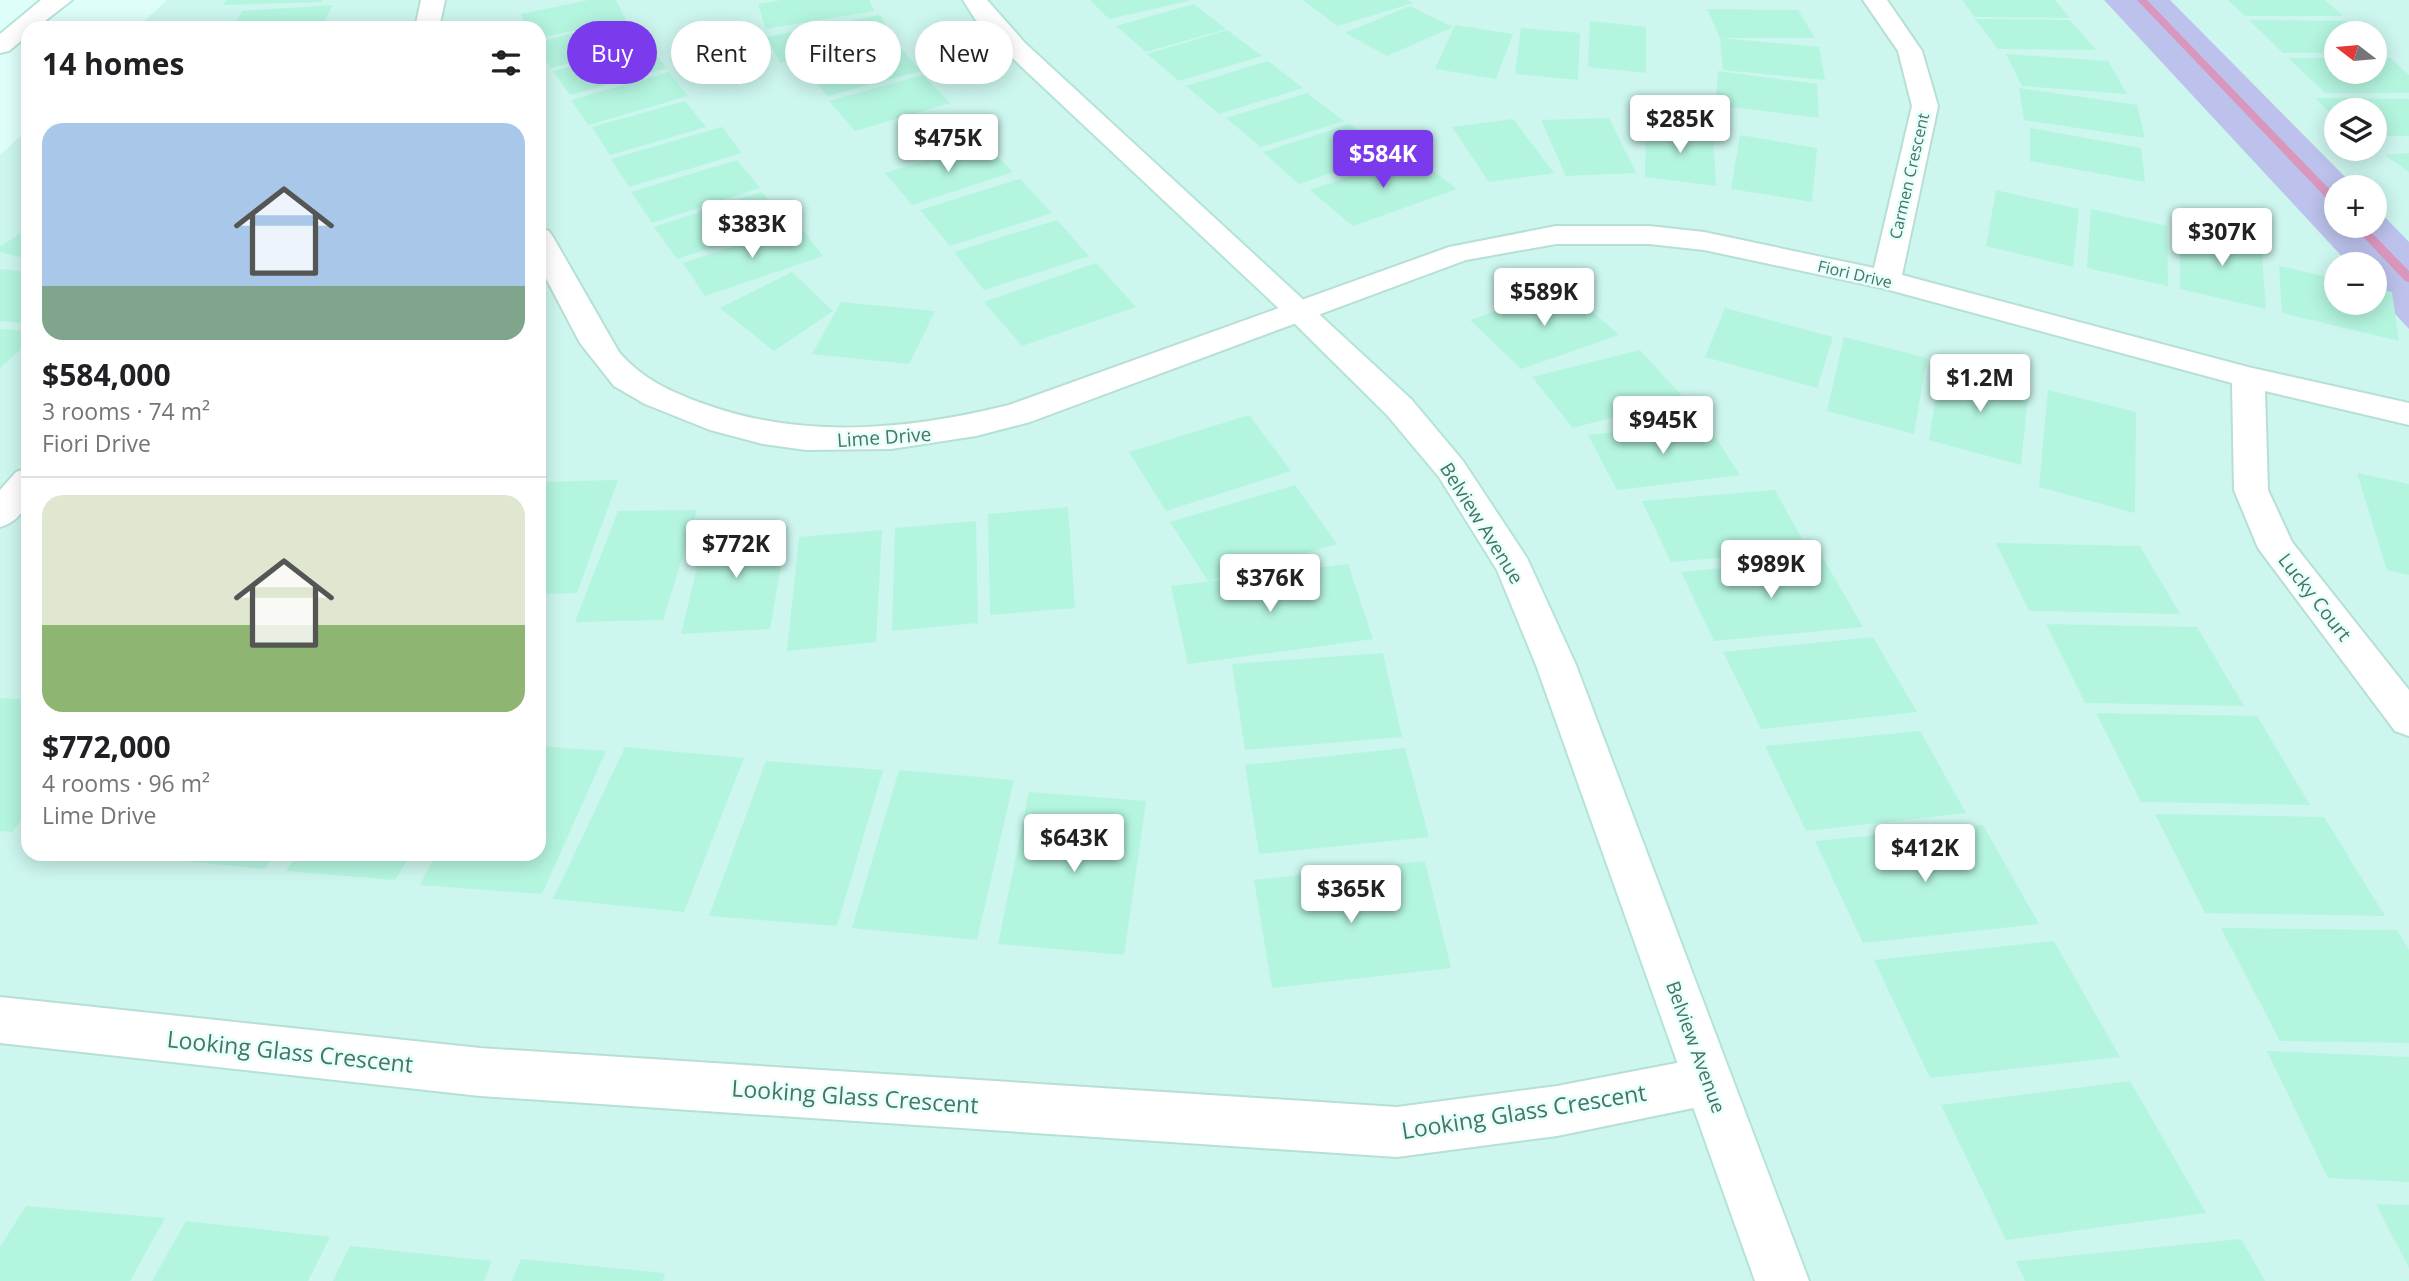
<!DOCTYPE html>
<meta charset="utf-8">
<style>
:root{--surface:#fff;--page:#f6f6f6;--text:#202124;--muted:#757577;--line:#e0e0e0;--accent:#7c3aed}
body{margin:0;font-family:"Open Sans",sans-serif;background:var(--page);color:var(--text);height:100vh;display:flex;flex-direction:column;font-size:26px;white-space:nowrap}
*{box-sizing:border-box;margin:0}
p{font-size:23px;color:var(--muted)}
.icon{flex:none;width:38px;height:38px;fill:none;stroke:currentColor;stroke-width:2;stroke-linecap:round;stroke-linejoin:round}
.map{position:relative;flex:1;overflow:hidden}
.sheet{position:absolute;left:21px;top:21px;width:525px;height:840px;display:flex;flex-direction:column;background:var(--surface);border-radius:21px;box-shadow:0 4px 18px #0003}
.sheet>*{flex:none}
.banner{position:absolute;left:567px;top:21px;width:665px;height:63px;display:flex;gap:14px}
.needle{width:46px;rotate:286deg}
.fabs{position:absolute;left:2324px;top:21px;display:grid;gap:14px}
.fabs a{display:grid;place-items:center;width:63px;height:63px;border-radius:50%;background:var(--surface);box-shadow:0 4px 18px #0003;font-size:35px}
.price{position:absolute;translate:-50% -60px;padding:0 16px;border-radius:7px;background:#fff;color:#222;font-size:23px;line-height:46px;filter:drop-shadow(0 2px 4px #0008)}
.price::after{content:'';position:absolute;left:50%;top:42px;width:21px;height:16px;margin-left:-10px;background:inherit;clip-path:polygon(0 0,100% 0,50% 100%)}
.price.active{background:var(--accent);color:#fff}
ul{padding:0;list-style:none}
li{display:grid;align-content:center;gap:14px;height:371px;padding:0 21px}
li+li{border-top:2px solid var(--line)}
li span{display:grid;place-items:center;height:217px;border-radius:21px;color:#555}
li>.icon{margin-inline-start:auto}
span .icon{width:126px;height:126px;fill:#fffc;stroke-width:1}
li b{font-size:30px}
h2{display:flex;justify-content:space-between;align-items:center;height:84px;padding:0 21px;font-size:30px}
.tag{padding:0 24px;border-radius:32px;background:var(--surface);box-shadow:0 4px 18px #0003;font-size:24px;line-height:63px}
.tag.active{background:var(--accent);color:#fff}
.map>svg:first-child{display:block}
.residential{fill:#ccf6ee;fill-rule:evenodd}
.green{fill:#bcc2eb}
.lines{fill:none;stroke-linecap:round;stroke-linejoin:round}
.stream{fill:#da97bd;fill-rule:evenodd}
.building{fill:#b4f5e0}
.street-casing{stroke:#b7dfd5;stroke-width:4}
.secondary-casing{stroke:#b4e4d8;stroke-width:4}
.street{fill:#fff;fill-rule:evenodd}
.secondary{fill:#fff;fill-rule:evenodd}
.labels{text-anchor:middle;stroke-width:5;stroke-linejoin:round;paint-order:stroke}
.far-street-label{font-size:16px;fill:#457563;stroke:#e6fffc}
.street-label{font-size:19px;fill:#457563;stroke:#e6fffc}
.near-street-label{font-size:23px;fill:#457563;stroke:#e6fffc}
</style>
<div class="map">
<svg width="2409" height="1281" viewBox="0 0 2409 1281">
<rect width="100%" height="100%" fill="#defefa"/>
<path class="residential" d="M167,0H2409V1281H0V155L28,129V854H539V28H137ZM2336,33H2375V72H2336ZM2336,110H2375V149H2336ZM2336,187H2375V226H2336ZM2336,264H2375V303H2336Z"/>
<path class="green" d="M2104,0H2170L2355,187H2336V226H2375V207L2409,242V329L2375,292V264H2349Z"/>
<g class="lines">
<path class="stream" d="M2137,0H2147L2336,196V205L2332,204Z
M2353,226H2365L2409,271V282L2405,281Z"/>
</g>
<path class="building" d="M227,0H322V2L223,5Z
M589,0H616L626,20L647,43L551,68L539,50V42L624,20L539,38V28H527L521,14Z
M782,0H869L874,11L766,29L758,4Z
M1090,0H1189V1L1109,19Z
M1302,0H1408L1413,3L1338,26Z
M1962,0H2055L2070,18L1975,17Z
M2228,0H2325L2343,16H2245Z
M1194,4L1226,29L1146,52L1116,26Z
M333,5L321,28H232L242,11Z
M1410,6L1453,27L1387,56L1345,33Z
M1707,9L1798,10L1815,38H1720Z
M880,15L895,40L780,63L767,37Z
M1975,19L2070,20L2096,50L1998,49Z
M2249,20L2349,21L2364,33H2336V53H2283Z
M1590,21L1646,27V73L1588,67Z
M1455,25L1513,34L1496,79L1435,69Z
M1521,28L1580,33L1578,80L1515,74Z
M1227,30L1262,56L1179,81L1147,54Z
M1720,38L1819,47L1825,80L1723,70Z
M897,44L921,71L827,96L805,67Z
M648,46L667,68L570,95L553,71Z
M2006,54L2108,61L2127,94L2022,86Z
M2288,58H2336V72H2375V58H2390L2409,75V93H2325Z
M1268,61L1303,88L1219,114L1186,86Z
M1718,71L1817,84L1819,118L1716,105Z
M669,72L688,96L588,125L571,100Z
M923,75L950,103L855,131L829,101Z
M2019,88L2137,105L2145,138L2024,120Z
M1307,93L1344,121L1261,147L1226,118Z
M2315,98L2409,99V136H2375V110H2336V119Z
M685,101L706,127L610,155L592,127Z
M1609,118L1636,173L1566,176L1541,120Z
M1513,119L1554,173L1489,182L1452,127Z
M1646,123L1713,131L1716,186L1645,177Z
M1350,124L1388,154L1299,184L1263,152Z
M722,127L742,153L629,187L611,159Z
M2030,128L2141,148L2145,182L2030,161Z
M1740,135L1817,148L1812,202L1731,189Z
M984,143L1013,172L912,205L885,173Z
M2409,153V172L2385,155Z
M1412,155L1457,189L1353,226L1310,190Z
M737,160L760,188L652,223L631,192Z
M1020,179L1052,213L950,246L920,210Z
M1996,190L2079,209L2073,267L1986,246Z
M762,192L786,223L677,259L654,227Z
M2091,209L2167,226L2168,286L2087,268Z
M1057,220L1089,256L984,290L954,252Z
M799,225L823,256L705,296L683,263Z
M2180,227L2261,244L2266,309L2180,289Z
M28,229V259L0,252V246Z
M1096,263L1136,307L1022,346L984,302Z
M2279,266L2336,279V303H2375V288L2392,292L2399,341L2282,313Z
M0,269L28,272V317L20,323L0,321Z
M792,272L833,311L774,351L720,308Z
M1566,288L1619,335L1521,369L1470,320Z
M841,302L935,311L909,364L812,354Z
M1725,308L1833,337L1817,388L1705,357Z
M0,329L28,331V343L0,368Z
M1844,337L1927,358L1914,434L1827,411Z
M1640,350L1684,398L1573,428L1532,377Z
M1941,364L2029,386L2021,465L1929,440Z
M2048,390L2136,412L2135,513L2039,487Z
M1249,415L1291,471L1166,511L1129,452Z
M1706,422L1740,475L1617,490L1588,435Z
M2357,473L2409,484V575L2387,570Z
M618,480L577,593L539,594V482Z
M1295,485L1337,544L1208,581L1170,522Z
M1775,490L1808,550L1671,562L1642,501Z
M1068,507L1075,608L990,615L988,514Z
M697,510L663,620L575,622L618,511Z
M976,521L978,623L892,631L895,528Z
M788,526L770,629L681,634L706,530Z
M882,530L876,642L787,651L799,537Z
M1996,543L2140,546L2180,614L2029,611Z
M1823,558L1863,627L1714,641L1681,572Z
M1348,564L1373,639L1188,664L1171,586Z
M2046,624L2197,627L2244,706L2085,703Z
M1873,637L1917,712L1761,729L1723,652Z
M1383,653L1402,737L1245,750L1232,664Z
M0,698L28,700V811L12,832L0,831Z
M2096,713L2257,716L2310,805L2141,802Z
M1920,731L1966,813L1806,831L1765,746Z
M539,746L606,751L542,894L420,885L436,854H539Z
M625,747L744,758L684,912L553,899Z
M1405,748L1429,837L1259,854L1245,765Z
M766,761L883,770L837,926L709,916Z
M899,770L1014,780L977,940L852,928Z
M1029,792L1146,801L1124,955L998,944Z
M2155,814L2324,817L2385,916L2205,913Z
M1983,825L2039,924L1863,943L1815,841Z
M155,854H274L265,869L152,858Z
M297,854H411L395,880L286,871Z
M1425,861L1451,968L1272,988L1254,880Z
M2221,928L2397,930L2409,950V1043L2280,1041Z
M2054,941L2120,1057L1930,1078L1874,960Z
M2267,1051L2409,1057V1182L2328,1178Z
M2130,1081L2206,1213L2006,1240L1941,1105Z
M2376,1204L2409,1205V1268Z
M26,1206L165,1218L130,1281H0V1247Z
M186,1221L330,1237L308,1281H152Z
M2241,1239L2265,1281H2025L2016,1261Z
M350,1246L492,1261L484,1281H333Z
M521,1259L665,1273L663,1281H512Z"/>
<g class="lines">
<defs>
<path id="street" d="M421,0H445L439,28H415Z
M1863,0H1887L1922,51L1938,106L1902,275L2248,367L2409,403V425L2265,391L2268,490L2292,542L2409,690V736L2395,731L2258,548L2234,490L2232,383L1882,288L1704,250L1649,244H1556L1466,260L1030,422L976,436L891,449L806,450L763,444L710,430L645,404L614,386L580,343L539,265V228L549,231L553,237L619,352C642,379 671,392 704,404C804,440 908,430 1009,405L1449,247L1556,226H1649L1704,232L1874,268L1912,106L1898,51Z
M28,468C28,494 30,518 0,527V490L16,472Z
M0,997L480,1048L1397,1107L1557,1086L1708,1057L1725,1064L1733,1081L1725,1098L1708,1105L1557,1136L1397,1157L480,1096L0,1043Z"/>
<path id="secondary" d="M41,0H72L36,28H28V35L9,51L0,53V34Z
M963,0H987L1025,43L1411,399L1463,461L1527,558L1576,665L1809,1281H1755L1536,665L1497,570L1439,477L1387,415L1289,318L1007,53L975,19Z"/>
</defs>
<use href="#street" class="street-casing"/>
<use href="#secondary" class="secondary-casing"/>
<use href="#street" class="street"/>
<use href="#secondary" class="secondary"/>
</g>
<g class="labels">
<g class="far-street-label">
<text transform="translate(1909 176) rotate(-77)" y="6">Carmen Crescent</text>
<text transform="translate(1855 274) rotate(13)" y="6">Fiori Drive</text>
</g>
<g class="street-label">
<text transform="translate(884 437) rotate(-4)" y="7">Lime Drive</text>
<text transform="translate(1482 523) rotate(58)" y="7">Belview Avenue</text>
<text transform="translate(2315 597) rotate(52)" y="7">Lucky Court</text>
<text transform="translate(1696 1047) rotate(70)" y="7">Belview Avenue</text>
</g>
<g class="near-street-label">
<text transform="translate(290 1052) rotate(6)" y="8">Looking Glass Crescent</text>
<text transform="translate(855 1097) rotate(4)" y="8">Looking Glass Crescent</text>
<text transform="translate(1524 1112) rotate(-9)" y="8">Looking Glass Crescent</text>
</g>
</g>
</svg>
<div class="fabs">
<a><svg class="needle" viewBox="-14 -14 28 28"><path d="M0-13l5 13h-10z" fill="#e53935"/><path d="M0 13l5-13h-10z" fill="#757577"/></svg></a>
<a><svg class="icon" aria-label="layers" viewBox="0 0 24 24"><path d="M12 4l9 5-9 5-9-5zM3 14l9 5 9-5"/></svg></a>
<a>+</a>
<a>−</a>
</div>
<b class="price" style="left:1680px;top:155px">$285K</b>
<b class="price" style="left:948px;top:174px">$475K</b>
<b class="price active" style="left:1383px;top:190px">$584K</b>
<b class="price" style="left:752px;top:260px">$383K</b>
<b class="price" style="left:2222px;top:268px">$307K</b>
<b class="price" style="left:1544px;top:328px">$589K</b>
<b class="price" style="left:1980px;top:414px">$1.2M</b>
<b class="price" style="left:1663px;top:456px">$945K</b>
<b class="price" style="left:736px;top:580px">$772K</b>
<b class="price" style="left:1771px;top:600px">$989K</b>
<b class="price" style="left:1270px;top:614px">$376K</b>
<b class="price" style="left:1074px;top:874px">$643K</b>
<b class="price" style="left:1925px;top:884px">$412K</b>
<b class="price" style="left:1351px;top:925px">$365K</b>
<div class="banner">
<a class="tag active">Buy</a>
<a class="tag">Rent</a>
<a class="tag">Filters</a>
<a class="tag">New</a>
</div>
<section class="sheet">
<h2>14 homes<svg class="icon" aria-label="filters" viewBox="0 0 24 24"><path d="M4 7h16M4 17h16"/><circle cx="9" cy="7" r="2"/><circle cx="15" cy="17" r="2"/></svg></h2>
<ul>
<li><span style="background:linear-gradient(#a9c7e8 75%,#7fa58c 0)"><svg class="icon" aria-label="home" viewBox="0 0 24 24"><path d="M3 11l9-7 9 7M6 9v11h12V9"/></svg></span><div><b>$584,000</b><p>3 rooms · 74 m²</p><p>Fiori Drive</p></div></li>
<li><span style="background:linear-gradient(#dfe7d0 60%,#8fb573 0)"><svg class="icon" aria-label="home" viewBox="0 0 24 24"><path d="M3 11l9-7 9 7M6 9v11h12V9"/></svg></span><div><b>$772,000</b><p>4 rooms · 96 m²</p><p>Lime Drive</p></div></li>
</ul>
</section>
</div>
